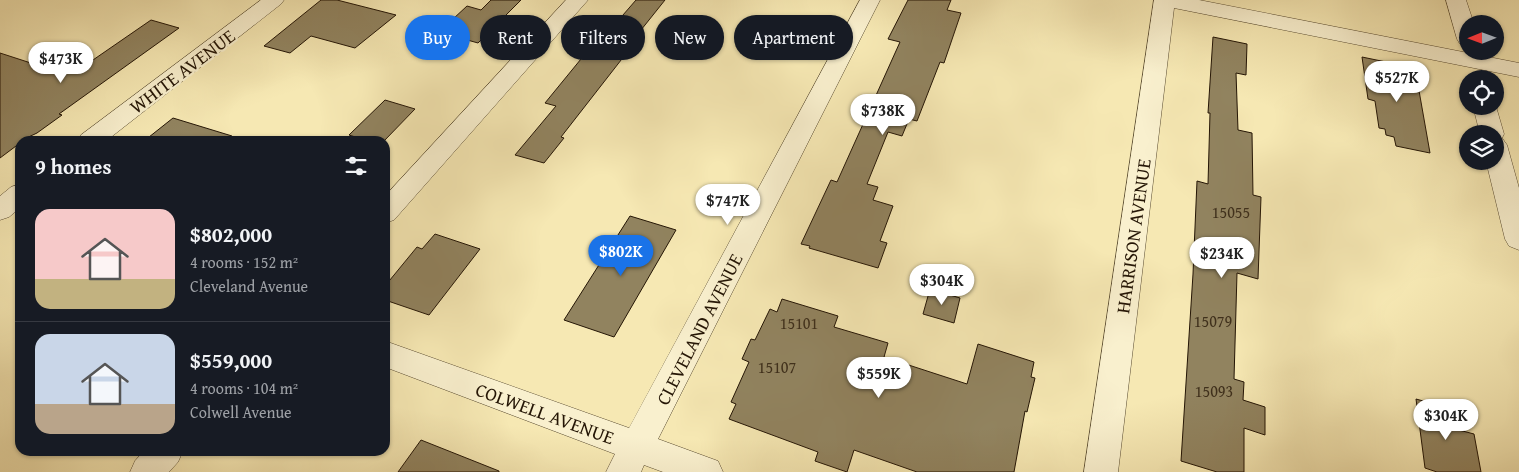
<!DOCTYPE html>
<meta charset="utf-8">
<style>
:root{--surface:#171b24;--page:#20242c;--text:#f1f3f6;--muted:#9ea1a6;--line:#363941;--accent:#1a73e8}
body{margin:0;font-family:"Gentium Book Plus",serif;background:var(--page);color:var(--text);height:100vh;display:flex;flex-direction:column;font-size:19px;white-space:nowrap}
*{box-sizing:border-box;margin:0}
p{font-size:16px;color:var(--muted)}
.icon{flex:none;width:28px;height:28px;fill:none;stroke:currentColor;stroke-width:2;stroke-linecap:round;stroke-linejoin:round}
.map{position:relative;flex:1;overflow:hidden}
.side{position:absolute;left:15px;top:136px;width:375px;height:320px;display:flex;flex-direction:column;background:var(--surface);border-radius:15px;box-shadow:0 1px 4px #0004}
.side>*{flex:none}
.guide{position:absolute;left:405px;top:15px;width:475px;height:45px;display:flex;gap:10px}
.needle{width:32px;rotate:269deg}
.controls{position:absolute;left:1459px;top:15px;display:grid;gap:10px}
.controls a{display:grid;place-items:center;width:45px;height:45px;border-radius:50%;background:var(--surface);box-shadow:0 1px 4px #0004;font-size:25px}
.price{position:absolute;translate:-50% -42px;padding:0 11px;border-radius:18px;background:#fff;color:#222;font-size:16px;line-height:32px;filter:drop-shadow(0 1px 2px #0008)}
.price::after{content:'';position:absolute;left:50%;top:30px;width:15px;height:11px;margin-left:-8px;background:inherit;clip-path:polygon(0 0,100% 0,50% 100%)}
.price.active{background:var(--accent);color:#fff}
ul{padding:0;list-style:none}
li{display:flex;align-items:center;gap:15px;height:125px;padding:0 20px}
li+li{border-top:1px solid var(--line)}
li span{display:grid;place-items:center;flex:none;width:140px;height:100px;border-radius:15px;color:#555}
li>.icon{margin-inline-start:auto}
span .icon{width:60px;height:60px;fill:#fffc;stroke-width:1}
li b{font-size:21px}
h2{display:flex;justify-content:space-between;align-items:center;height:60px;padding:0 20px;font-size:21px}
.chip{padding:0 18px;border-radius:22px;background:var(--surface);box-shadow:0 1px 4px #0004;font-size:18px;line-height:45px}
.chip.active{background:var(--accent);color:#fff}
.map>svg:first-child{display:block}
.building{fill:#91835f;stroke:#241505}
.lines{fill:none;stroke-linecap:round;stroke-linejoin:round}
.minor-casing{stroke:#584a30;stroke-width:1}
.minor{fill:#f9f0ce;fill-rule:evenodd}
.labels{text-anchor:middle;stroke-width:4.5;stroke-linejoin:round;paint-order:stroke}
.number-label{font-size:16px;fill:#3f301c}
.street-label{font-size:19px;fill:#241505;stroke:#f9f0ce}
</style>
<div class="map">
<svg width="1519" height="472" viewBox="0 0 1519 472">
<rect width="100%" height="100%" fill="#f6e8b3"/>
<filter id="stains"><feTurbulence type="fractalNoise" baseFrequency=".004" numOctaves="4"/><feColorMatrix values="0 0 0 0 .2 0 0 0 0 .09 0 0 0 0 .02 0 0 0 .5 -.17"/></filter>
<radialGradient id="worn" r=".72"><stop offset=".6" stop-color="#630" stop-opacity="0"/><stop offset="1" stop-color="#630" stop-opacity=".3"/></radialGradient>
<path class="building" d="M321,0H337L396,15L355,48L311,36L290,53L264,46Z
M491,0H521L478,43L439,32L467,6L481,10Z
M636,0H665L629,45L632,46L561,137L564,138L544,163L515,155L556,106L545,103L599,37L603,38Z
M908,0H951L947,10L961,13L944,63L940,62L917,121L909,119L902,136L888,132L867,184L878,187L873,200L893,206L880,241L887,243L878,268L809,248L810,246L801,244L831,180L837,182L900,42L888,39Z
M151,20L179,28L59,114L62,115L37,133L20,141V143L0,158V53L37,65L44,61L77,71Z
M1213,37L1247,44L1246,75L1236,73L1238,130L1252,133L1253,195L1261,197L1258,279L1237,273L1234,379L1244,382L1243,400L1265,407V435L1244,428V472H1217L1181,461L1193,274L1197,181L1208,184L1210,113H1208Z
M1362,57L1415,68L1430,153L1396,146L1394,137L1386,135L1385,129L1379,128L1375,101L1368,99Z
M385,100L415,109L384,141H368L349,135Z
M173,118L232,136L231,141H144Z
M630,216L676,230L614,337L564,320Z
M435,234L480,249L429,315L385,300V286L417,247L422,249Z
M930,289L960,298L954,323L923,314Z
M782,299L838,316L834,327L888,343L884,357L967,384L978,344L1034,362L1031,377L1035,378L1027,412L1025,411L1014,472H917L854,450L847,472L815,461L818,452L729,419L736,404L731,402L749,362L742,359L751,339L755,340L770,309L777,312Z
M1416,399L1452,409L1455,429L1474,434L1481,472H1437L1425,468Z
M421,440L499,471V472H398Z"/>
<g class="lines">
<defs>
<path id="minor" d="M261,0H284L281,4L106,141H78L81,135Z
M566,0H588L394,220L385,223V196Z
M860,0H880L658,439L718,461L723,472H663L644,465L641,472H606L615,454L385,367V341L629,428Z
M1154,0H1199L1519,63V77L1174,8L1118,472H1084Z
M1446,0H1466L1474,24H1468V46L1460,44L1457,39Z
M1495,103L1504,134L1502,138L1507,145L1519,188V250L1509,246L1505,239L1486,161H1495V134H1480L1473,106H1495Z
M20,184V208L9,217L0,220V196L11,187Z
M144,451H183L178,462L169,472H130L135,461Z"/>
</defs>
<use href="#minor" class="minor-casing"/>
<use href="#minor" class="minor"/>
</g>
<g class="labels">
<g class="number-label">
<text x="1231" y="218">15055</text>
<text x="1213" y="327">15079</text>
<text x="799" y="329">15101</text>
<text x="777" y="373">15107</text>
<text x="1214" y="397">15093</text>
</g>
<g class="street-label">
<text transform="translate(182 71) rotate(-37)" y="7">WHITE AVENUE</text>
<text transform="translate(1133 236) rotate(-82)" y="7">HARRISON AVENUE</text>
<text transform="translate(699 329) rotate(-63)" y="7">CLEVELAND AVENUE</text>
<text transform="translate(545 413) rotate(20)" y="7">COLWELL AVENUE</text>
</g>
</g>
<rect width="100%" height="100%" filter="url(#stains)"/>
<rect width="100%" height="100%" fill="url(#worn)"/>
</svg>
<div class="controls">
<a><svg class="needle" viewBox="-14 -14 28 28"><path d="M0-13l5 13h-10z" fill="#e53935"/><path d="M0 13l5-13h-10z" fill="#9ea1a6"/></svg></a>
<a><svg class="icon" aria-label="locate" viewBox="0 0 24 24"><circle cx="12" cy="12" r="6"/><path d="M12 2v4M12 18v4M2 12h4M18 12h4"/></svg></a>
<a><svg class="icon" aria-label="layers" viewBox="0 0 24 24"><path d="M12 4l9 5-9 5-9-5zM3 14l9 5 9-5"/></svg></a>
</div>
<b class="price" style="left:61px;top:84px">$473K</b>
<b class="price" style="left:1397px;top:103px">$527K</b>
<b class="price" style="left:883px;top:136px">$738K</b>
<b class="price" style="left:728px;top:226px">$747K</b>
<b class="price active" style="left:621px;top:277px">$802K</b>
<b class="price" style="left:1222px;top:279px">$234K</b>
<b class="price" style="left:942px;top:306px">$304K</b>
<b class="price" style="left:879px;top:399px">$559K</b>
<b class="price" style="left:1446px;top:441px">$304K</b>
<div class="guide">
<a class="chip active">Buy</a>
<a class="chip">Rent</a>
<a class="chip">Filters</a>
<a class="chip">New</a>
<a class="chip">Apartment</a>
</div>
<section class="side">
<h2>9 homes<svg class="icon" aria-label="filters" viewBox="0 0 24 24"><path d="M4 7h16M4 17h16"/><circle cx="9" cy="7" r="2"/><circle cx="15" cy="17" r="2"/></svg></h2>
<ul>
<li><span style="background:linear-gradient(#f6c9c9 70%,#c2b280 0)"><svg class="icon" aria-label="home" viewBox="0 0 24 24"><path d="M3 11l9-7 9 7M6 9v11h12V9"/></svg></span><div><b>$802,000</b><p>4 rooms · 152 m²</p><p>Cleveland Avenue</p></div></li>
<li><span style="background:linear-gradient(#c9d6e8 70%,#b9a48a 0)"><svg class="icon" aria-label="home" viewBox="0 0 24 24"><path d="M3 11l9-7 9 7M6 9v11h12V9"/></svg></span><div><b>$559,000</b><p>4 rooms · 104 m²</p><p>Colwell Avenue</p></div></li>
</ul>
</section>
</div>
